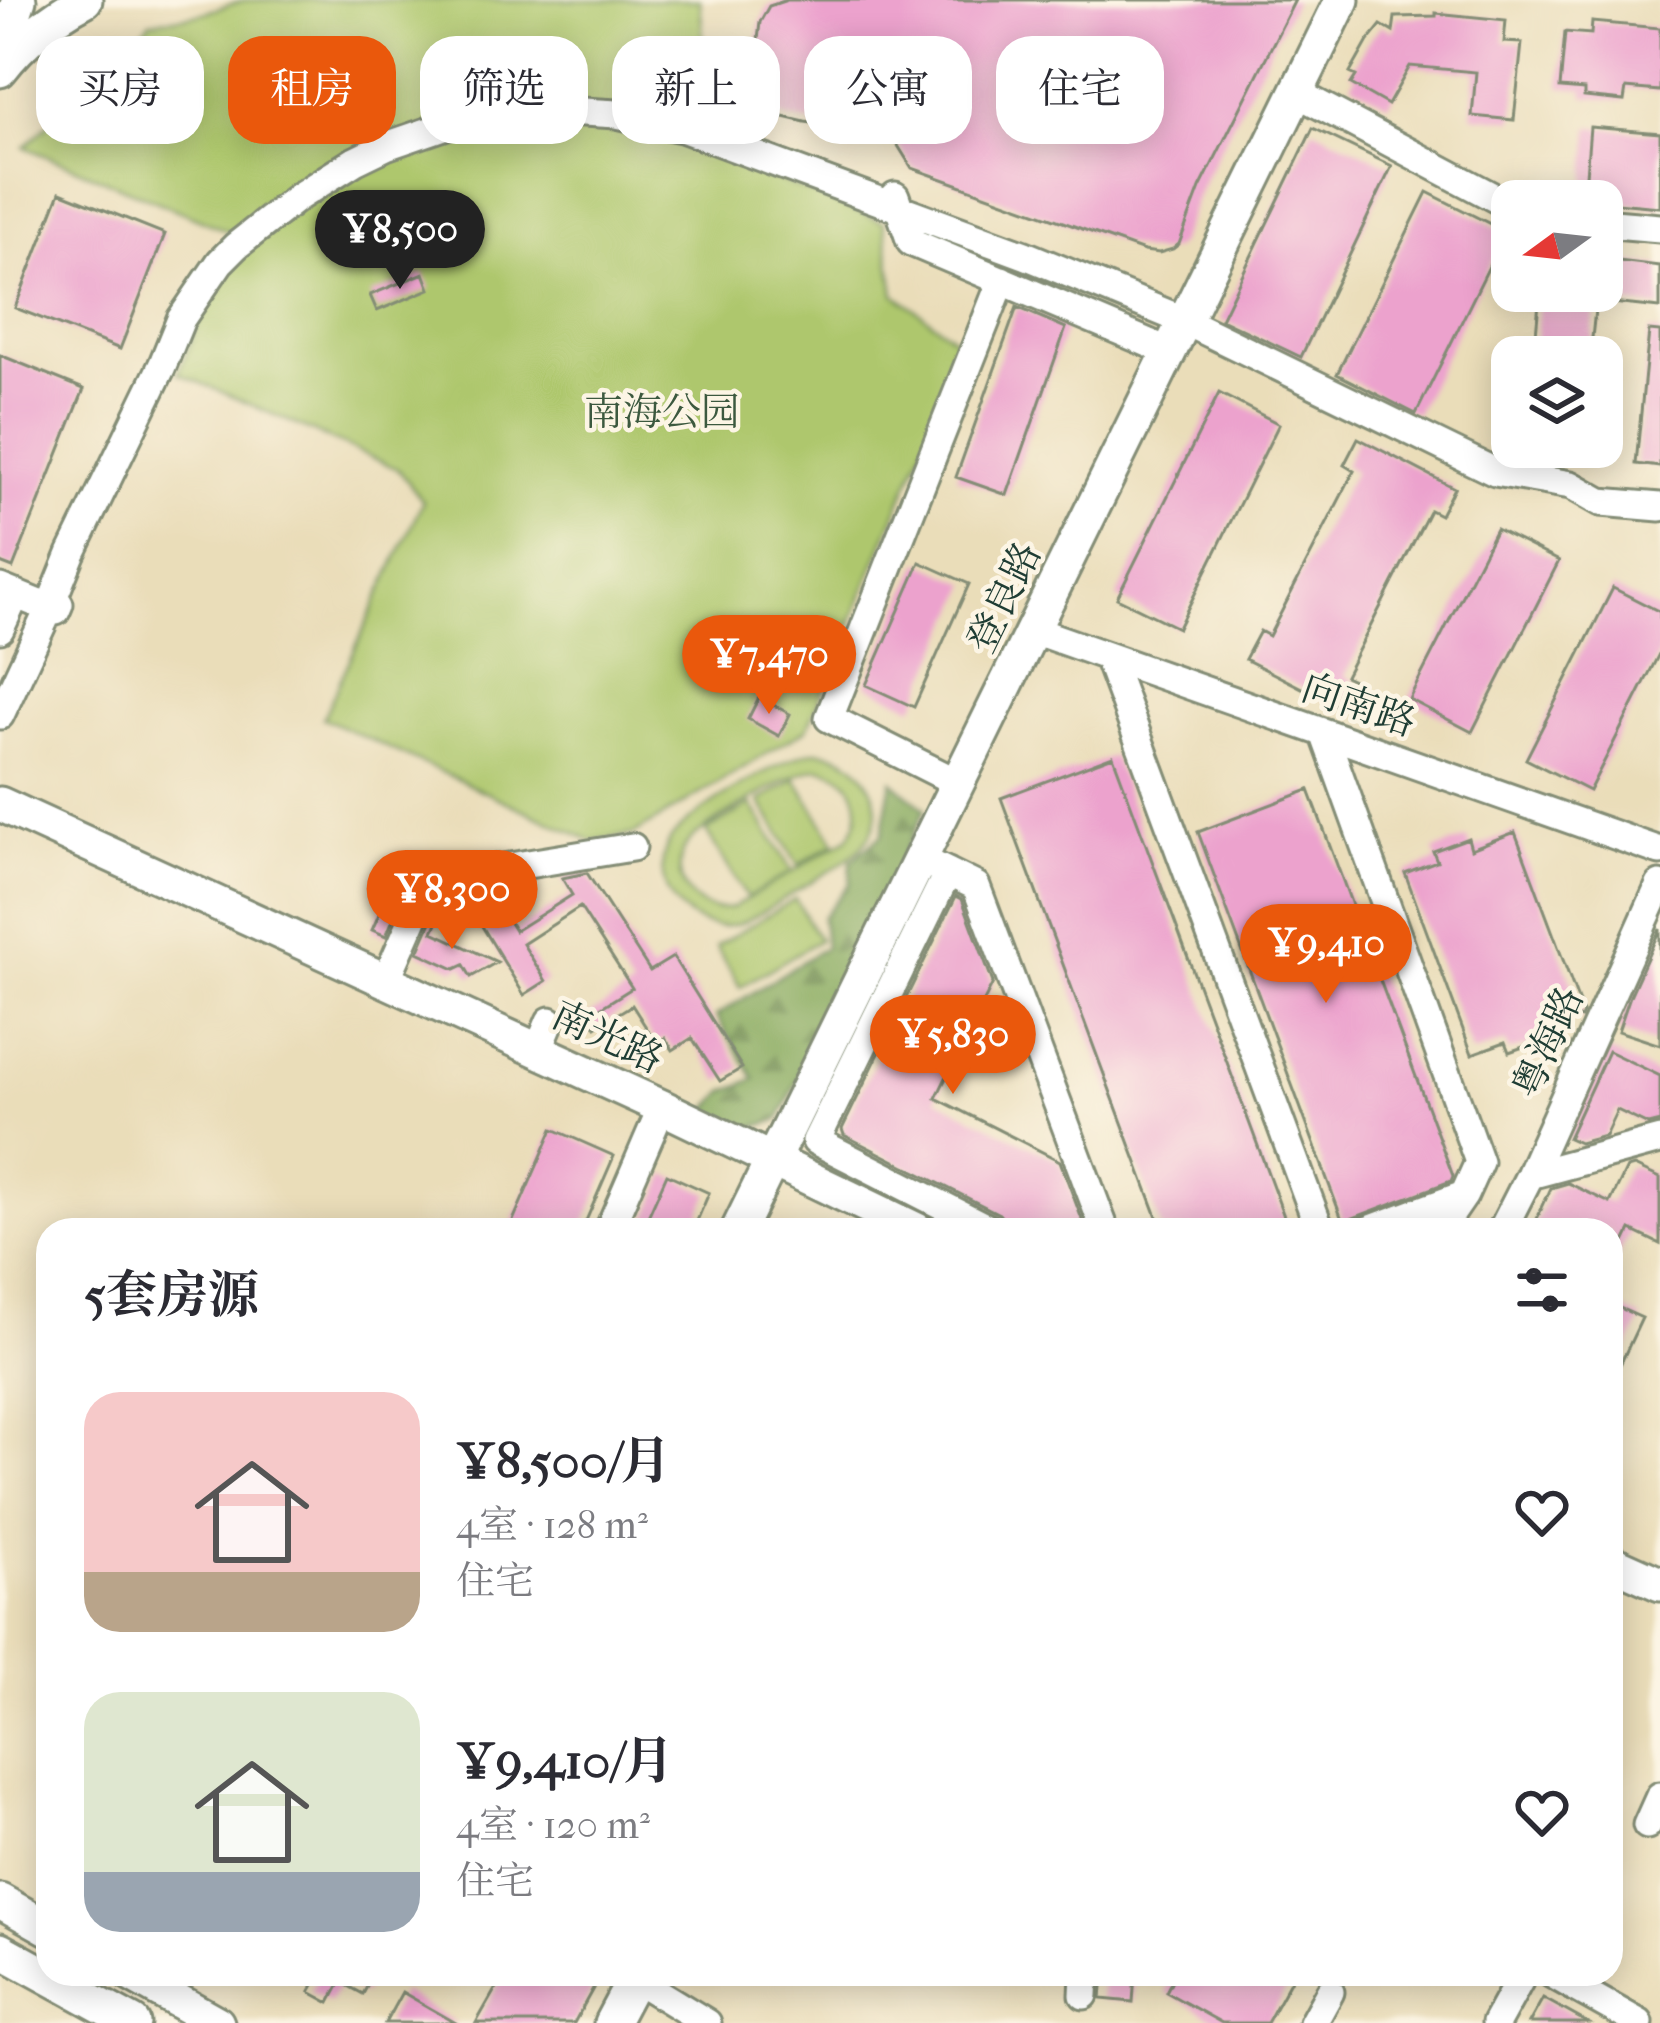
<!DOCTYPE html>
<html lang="zh">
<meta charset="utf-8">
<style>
:root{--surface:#fff;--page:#f7f7f7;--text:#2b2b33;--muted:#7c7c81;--accent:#ea580c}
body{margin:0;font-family:"IM FELL French Canon","Noto Serif SC",serif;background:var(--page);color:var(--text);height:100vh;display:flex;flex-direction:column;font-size:45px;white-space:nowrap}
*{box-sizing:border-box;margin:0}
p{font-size:39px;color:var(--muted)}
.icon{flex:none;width:66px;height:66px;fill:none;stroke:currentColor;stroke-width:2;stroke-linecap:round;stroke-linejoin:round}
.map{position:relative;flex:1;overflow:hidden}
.sheet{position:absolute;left:36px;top:1218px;width:1587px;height:768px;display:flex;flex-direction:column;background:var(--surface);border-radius:36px;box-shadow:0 6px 30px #0003}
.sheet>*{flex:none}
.guide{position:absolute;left:36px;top:36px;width:1590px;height:108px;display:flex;gap:24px}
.needle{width:78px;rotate:255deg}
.fabs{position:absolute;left:1491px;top:180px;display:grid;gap:24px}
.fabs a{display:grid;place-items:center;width:132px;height:132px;border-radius:24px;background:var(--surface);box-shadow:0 6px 30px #0003;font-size:60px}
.price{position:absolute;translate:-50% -102px;padding:0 27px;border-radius:42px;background:var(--accent);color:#fff;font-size:39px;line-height:78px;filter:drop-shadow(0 3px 6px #0008)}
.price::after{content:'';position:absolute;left:50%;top:72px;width:36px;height:27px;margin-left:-18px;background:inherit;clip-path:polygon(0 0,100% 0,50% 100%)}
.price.active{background:#222;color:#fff}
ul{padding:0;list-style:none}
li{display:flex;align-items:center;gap:36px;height:300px;padding:0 48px}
li span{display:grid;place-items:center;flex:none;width:336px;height:240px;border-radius:36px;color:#555}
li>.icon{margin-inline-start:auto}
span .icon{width:144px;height:144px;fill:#fffc;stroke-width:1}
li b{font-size:51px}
h2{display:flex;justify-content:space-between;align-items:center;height:144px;padding:0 48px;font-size:51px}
.chip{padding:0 42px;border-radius:36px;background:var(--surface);box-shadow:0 6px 30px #0003;font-size:42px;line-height:108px}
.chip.active{background:var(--accent);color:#fff}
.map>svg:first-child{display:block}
.green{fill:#aec76d;stroke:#668250;stroke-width:3;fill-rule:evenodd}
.forest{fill:url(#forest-firs);stroke:#54744a;stroke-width:3}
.building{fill:#eca2cd}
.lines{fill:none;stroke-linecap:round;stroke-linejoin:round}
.minor-casing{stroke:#848d76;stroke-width:33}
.major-casing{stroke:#848d76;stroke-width:39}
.minor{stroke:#fff;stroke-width:27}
.major{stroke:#fff;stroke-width:33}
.labels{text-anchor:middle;stroke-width:9;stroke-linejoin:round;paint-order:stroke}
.park-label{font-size:39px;fill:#3c593f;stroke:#fcf5e5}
.street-label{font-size:39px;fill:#1f3d34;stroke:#fcf5e5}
</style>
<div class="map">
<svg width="1660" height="2023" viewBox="0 0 1660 2023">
<defs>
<pattern id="forest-firs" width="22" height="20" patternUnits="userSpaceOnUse" patternTransform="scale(3)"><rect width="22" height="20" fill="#8aac60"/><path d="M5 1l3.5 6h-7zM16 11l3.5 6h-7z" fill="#708d50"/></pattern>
</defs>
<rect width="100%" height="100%" fill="#fcf5e5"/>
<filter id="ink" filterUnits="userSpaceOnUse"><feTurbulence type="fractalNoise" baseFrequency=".00833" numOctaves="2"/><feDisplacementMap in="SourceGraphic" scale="24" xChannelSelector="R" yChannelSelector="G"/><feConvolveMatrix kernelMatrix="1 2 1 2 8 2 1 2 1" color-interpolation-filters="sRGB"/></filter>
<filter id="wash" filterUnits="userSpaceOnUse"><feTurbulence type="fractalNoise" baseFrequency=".004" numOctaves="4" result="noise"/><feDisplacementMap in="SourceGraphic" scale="48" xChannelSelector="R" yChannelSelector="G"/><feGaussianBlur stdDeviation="2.7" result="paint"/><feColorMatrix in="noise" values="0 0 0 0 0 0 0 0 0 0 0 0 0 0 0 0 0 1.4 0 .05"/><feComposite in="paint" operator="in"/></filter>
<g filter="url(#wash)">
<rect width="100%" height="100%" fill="#eaddb9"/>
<path class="green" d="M245,0H700L712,154L884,222L895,294L965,346L807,729L634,834L592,841L323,718L423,501L398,469L178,373L235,234L25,147L141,35L150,22L200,14Z
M816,751C839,753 858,762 869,783C898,837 841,864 804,886C786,897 767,910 748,920C699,945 643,892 669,842C682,816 787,755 816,751ZM817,768C855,772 870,808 848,838L732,908C716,911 701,908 690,895C677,880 676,859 688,843C701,827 796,771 817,768Z
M796,779L835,843L798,865L760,801Z
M751,804L792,871L747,898L706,831Z
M795,899L819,940L740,987L716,946Z"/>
<path class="forest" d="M892,781L925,809L779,1120L746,1129L705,1113L725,1091L755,1079L716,1016L825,947L822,918L850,883L851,861L882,835Z"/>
<g id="blocks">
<path class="building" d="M787,0H1295L1200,188L1179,244L1173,249L1159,253L1144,251L912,168L897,144L877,132L805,122L771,114L761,104L757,89L756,58L760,22L769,6Z
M1436,13L1506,20L1504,42L1522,43L1514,120L1472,116L1476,72L1410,66L1388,105L1351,84L1356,76L1350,73L1368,41L1381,25L1393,32L1395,17L1436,16Z
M1592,22L1660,28V91L1626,88L1624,101L1584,97V90L1560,88L1565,32L1591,34Z
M1590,127L1660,133V207L1584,200Z
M1313,128L1392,166L1301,357L1221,319Z
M60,192L165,234L120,349L15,308Z
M1427,192L1506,232L1416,414L1337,374Z
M1602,259L1660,266V308L1602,302Z
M424,273L430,289L377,311L370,295Z
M1540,291H1597L1590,357H1534Z
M1017,307L1066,328L1007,495L956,477Z
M1649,331L1660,332V467L1636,464Z
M0,355L84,389L13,568L0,563Z
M1219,393L1279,424L1178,628L1117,598Z
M1358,438L1454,488L1440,515L1430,510L1345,676L1355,681L1341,708L1245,659L1260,631L1269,636L1354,471L1344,465Z
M1496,529L1559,561L1472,732L1409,699Z
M920,562L969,584L914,707L866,685Z
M1613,588L1660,612V652L1589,791L1526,759Z
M759,697L790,714L779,736L748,719Z
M1113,756L1215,1030L1289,1230H1162L1001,798Z
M1309,790L1453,1176L1451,1181L1343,1222L1198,832Z
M1515,832L1583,1013L1581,1018L1571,1015L1539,1029L1543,1040L1509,1052L1505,1042L1472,1054L1405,873L1437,861L1433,851L1468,838L1471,849Z
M587,873L650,971L673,957L742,1068L720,1081L692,1038L673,1050L665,1038L656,1043L632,1005L596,1027L589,1015L632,988L580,907L523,944L546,981L524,995L463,895L489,889L515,931L572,895L562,878Z
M392,885L405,891L386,936L372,930Z
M956,896L962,899L993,983L936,1098L1060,1161L1086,1230H1019L1007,1224L999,1214L844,1135L842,1129Z
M435,913L440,916L433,932L497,962L471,977L464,965L455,969L418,952Z
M1660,929V1045L1618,1031L1630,996Z
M1608,1051L1660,1076V1122L1648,1125L1617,1110L1605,1136L1579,1143L1568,1138Z
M553,1129L614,1156L582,1230H509Z
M1634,1166L1660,1178V1244L1631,1230L1611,1271V1230H1532L1551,1188L1568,1183L1610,1203L1627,1168Z
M667,1174L709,1193L693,1230H642Z
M1611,1304L1642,1318L1611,1384Z
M320,1974H374L363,1994L341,1982L330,2003L310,1992Z
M504,1974H601L574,2023H476Z
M1103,1974H1135L1133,2002L1101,1999Z
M1175,1974H1294L1267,2023H1222L1166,1992Z
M402,1992L456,2023H385Z
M1543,1998L1588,2023H1529Z"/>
</g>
</g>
<g filter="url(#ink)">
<use href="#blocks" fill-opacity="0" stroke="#848d76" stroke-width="3"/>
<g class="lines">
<defs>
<path id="minor" d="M1297,93L1512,207
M895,196L911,242L1170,352
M1602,223L1660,228
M0,588L56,611L59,604
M0,629L16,594
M1033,630L1660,851
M1108,657L1320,1230
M0,715L46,616L71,554L162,366L181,319L220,262L236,246L298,197L355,161L386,146L450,124L516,112L549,110L617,114L682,128L1025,255L1185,321L1495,472L1571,485L1601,502L1660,507
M1324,733L1479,1162L1464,1195L1369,1230
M958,783L829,718L1002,280
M935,866L976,886L1105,1230
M948,872L816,1141L991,1230
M386,980L430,880L632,847
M538,1050L550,1021
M1530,1175L1660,1140
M609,1230L662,1107
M1440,1230L1464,1195
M1502,1230L1530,1175L1660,885
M1647,1825L1660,1796
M1552,1974L1639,2023
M635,1979L707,2023
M1084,1995L1085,1974
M1313,2023L1330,1992
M1496,2023L1523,1974"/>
<path id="major" d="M0,55L19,0
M0,70C23,40 51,18 85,0
M0,804L662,1107L917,1230
M738,1230L1342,0
M1611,1562L1660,1584
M0,1901L48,1928
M0,1950L133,2023
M130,1974L217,2023
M611,2023L637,1974"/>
</defs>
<use href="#minor" class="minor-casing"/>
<use href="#major" class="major-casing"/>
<use href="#minor" class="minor"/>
<use href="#major" class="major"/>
</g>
</g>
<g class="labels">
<g class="park-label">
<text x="662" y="425">南海公园</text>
</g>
<g class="street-label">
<text transform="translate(1003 597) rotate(-64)" y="14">登良路</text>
<text transform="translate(1359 704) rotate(19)" y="14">向南路</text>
<text transform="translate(608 1036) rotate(25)" y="14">南光路</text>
<text transform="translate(1547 1042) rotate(-66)" y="14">粤海路</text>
</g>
</g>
</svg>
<div class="fabs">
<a><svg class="needle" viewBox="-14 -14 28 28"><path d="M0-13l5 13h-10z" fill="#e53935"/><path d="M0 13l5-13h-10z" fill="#7c7c81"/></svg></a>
<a><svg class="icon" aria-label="layers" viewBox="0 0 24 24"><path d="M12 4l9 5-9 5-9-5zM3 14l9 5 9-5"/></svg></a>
</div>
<b class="price active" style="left:400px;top:292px">¥8,500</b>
<b class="price" style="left:769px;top:717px">¥7,470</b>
<b class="price" style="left:452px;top:952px">¥8,300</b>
<b class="price" style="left:1326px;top:1006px">¥9,410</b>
<b class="price" style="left:953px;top:1097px">¥5,830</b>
<div class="guide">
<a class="chip">买房</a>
<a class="chip active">租房</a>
<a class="chip">筛选</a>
<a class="chip">新上</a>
<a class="chip">公寓</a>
<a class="chip">住宅</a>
</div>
<section class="sheet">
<h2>5套房源<svg class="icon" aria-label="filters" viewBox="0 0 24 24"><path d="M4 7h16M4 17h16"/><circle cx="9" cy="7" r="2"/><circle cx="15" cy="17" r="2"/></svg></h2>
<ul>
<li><span style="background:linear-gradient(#f6c9c9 75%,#b9a48a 0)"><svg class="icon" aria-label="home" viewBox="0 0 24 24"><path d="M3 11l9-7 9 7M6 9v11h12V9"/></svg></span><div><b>¥8,500/月</b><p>4室 · 128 m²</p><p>住宅</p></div><svg class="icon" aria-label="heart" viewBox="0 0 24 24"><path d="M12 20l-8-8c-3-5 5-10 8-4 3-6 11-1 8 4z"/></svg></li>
<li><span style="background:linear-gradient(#dfe7d0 75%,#9aa5b1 0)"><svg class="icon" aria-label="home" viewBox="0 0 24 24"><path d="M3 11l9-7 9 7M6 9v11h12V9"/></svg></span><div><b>¥9,410/月</b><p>4室 · 120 m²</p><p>住宅</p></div><svg class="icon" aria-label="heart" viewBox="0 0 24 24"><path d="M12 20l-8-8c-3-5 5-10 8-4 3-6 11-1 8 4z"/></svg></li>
</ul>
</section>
</div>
